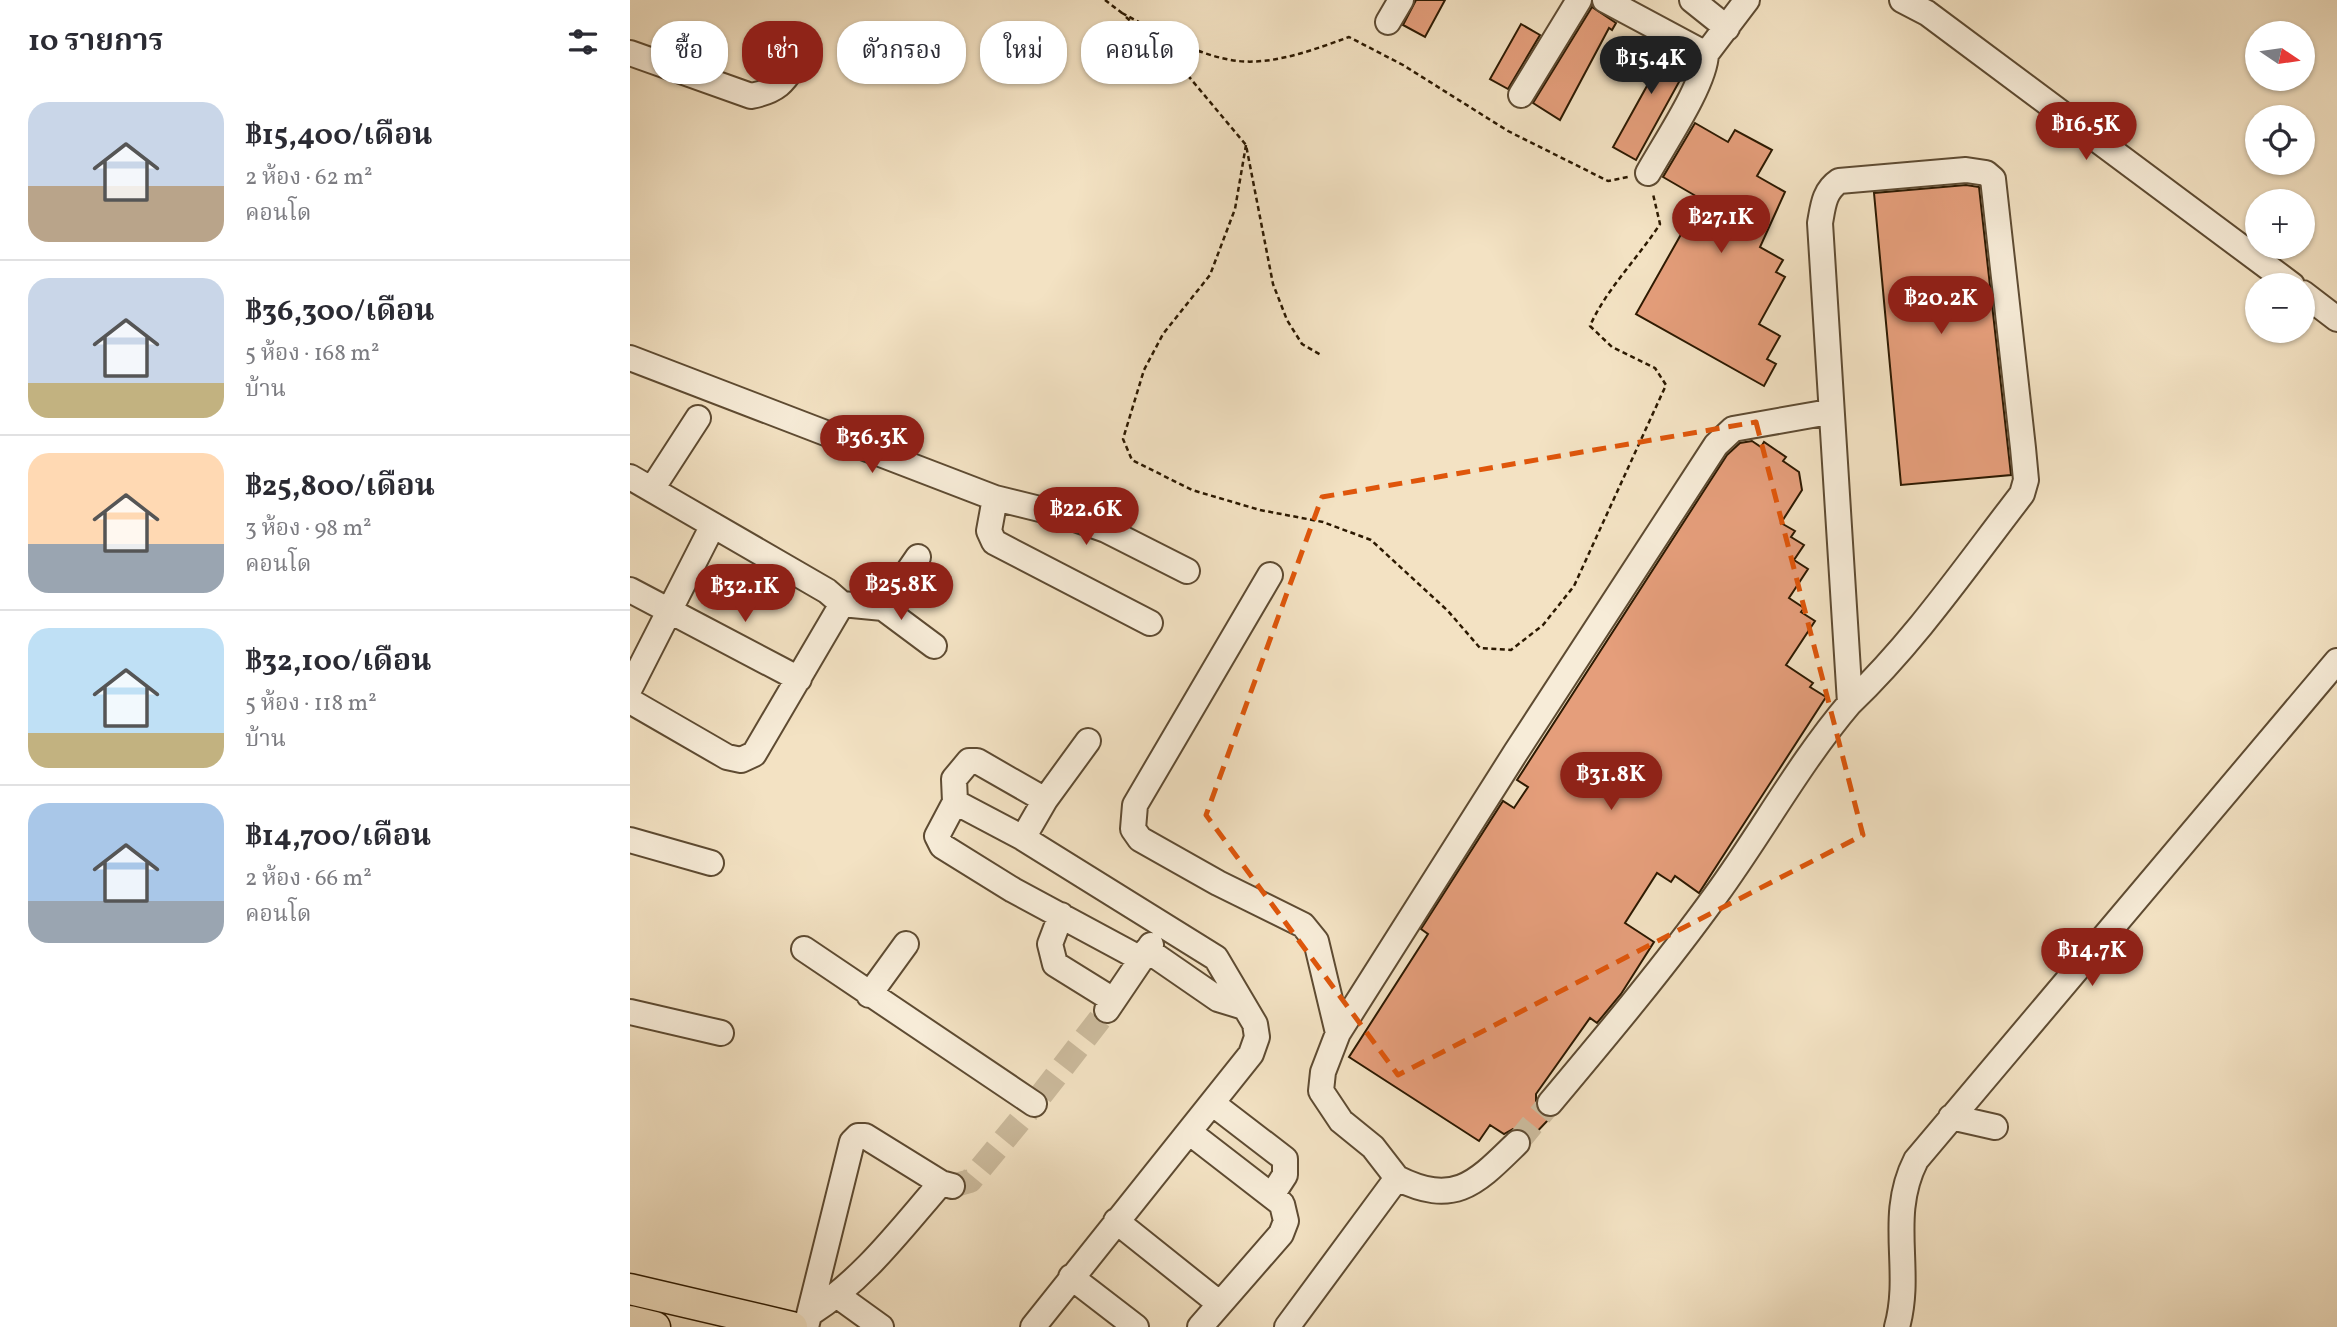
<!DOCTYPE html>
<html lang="th">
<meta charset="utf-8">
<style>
:root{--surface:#fff;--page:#f2f2f3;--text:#2b2b33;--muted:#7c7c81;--line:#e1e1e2;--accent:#8f2418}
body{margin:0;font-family:Vollkorn,"Noto Serif Thai",serif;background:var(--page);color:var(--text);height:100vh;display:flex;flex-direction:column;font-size:26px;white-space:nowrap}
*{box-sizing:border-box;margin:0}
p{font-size:23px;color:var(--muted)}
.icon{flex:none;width:38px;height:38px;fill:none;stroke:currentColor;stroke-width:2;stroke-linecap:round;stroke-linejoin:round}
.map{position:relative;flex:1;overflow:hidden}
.drawer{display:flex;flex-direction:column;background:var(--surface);width:630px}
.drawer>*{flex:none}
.hud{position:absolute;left:21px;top:21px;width:665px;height:63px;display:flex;gap:14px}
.needle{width:46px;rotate:103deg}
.tools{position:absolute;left:1615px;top:21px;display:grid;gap:14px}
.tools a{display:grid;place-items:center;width:70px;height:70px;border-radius:50%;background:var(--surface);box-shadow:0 2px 5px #0004;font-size:35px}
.price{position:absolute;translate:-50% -60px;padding:0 16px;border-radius:24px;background:var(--accent);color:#fff;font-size:23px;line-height:46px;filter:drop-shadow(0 2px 4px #0008)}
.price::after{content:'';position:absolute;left:50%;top:42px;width:21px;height:16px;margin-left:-10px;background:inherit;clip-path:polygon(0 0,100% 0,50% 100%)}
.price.active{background:#222;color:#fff}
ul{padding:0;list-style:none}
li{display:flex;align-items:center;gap:21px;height:175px;padding:0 28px}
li+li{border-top:2px solid var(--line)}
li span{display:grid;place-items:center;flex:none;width:196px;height:140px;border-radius:21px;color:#555}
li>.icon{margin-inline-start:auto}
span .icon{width:84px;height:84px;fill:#fffc;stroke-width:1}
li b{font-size:30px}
h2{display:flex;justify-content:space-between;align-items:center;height:84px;padding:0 28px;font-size:30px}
.pill{padding:0 24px;border-radius:28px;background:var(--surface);box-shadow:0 2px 5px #0004;font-size:24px;line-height:63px}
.pill.active{background:var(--accent);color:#fff}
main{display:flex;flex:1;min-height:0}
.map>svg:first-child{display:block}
.building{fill:#e59e7b;stroke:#2c1901;stroke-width:2}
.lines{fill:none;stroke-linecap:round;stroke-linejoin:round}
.minor-tunnel{stroke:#cbba9c;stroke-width:24;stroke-dasharray:24 12;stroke-linecap:butt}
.minor-casing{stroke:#5e4b32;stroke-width:28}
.major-casing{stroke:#2c1901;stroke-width:33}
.path{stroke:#2c1901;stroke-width:2.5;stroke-dasharray:5 3.5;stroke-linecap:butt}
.minor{stroke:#f7ecd8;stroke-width:24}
.major{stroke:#f3e2c3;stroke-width:30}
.marked{fill:none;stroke:#df560b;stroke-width:5;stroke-dasharray:14 9;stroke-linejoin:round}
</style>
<main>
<section class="drawer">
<h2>10 รายการ<svg class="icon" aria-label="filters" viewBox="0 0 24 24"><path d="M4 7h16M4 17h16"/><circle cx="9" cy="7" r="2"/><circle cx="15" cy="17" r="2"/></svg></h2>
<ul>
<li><span style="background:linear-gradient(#c9d6e8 60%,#b9a48a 0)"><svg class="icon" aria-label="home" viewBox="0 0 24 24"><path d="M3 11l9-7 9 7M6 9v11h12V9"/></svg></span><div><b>฿15,400/เดือน</b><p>2 ห้อง · 62 m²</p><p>คอนโด</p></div></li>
<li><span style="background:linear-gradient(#c9d6e8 75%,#c2b280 0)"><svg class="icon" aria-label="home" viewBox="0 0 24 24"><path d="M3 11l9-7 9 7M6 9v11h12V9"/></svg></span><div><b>฿36,300/เดือน</b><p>5 ห้อง · 168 m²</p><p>บ้าน</p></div></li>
<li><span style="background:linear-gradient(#ffd9b3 65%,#9aa5b1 0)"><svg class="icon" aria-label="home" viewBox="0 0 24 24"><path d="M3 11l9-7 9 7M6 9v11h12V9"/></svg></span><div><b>฿25,800/เดือน</b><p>3 ห้อง · 98 m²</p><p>คอนโด</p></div></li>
<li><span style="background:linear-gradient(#bfe0f5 75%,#c2b280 0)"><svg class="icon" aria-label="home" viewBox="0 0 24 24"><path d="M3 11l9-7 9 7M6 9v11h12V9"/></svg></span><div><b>฿32,100/เดือน</b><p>5 ห้อง · 118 m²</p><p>บ้าน</p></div></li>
<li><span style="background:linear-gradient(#a9c7e8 70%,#9aa5b1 0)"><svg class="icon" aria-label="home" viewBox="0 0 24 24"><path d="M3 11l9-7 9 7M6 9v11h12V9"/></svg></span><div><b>฿14,700/เดือน</b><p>2 ห้อง · 66 m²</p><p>คอนโด</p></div></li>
</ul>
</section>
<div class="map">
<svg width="1707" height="1327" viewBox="0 0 1707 1327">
<rect width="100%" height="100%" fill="#f3e2c3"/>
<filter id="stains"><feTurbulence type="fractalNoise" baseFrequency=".00286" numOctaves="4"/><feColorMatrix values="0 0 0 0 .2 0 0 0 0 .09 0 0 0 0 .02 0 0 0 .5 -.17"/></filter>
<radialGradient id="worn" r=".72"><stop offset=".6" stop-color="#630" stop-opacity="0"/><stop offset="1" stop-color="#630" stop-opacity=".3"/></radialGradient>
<path class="building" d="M786,0H815L795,37L773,25Z
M962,7L986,23L982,30L979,28L930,120L903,103Z
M891,24L910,35L878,89L860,79Z
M1020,41L1060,62L1006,160L983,147L1018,84L999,73Z
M1065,123L1098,142L1105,130L1142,150L1127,176L1155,192L1130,247L1153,260L1146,272L1155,277L1129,324L1150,336L1137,359L1146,364L1134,386L1006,314L1071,199L1033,177Z
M1336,185L1349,187L1381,475L1271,485L1244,193Z
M1122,441L1131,447L1134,442L1156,457L1153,461L1169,472L1172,490L1151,523L1165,531L1161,537L1174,545L1164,560L1178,569L1159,598L1174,608L1171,612L1185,621L1156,665L1183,683L1180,687L1196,697L1069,893L1045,876L1041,882L1027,873L995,923L1024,942L991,994L967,1023L960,1018L906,1094V1109L920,1118L901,1138L892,1129H883L874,1134L860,1125L849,1141L719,1057L798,934L791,929L873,801L884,808L898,787L887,780L1097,455L1110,443Z"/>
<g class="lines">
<path class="minor-tunnel" d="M411,1095L477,1010
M887,1143L920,1103
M322,1186L340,1181L398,1111"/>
<defs>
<path id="minor" d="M975,0L1076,54L1117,0
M1062,0L1097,28
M1272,0L1297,13L1662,285
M758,22L771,0
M0,53L121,96C156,89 156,75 175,50
M891,95L949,0
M1018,173C1034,144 1075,84 1076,54
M1673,293L1707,319
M0,358L365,498L434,515L476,530L557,571
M0,477L197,591L212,604L253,608L288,557
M22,489L68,418
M365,498L359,531L364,542L520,623
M640,575L505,805L503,829L510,839L588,883L673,925L686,941L708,1033
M0,590L169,679
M253,608L304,646
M0,688L83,525
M0,701L97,757L111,760L124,754L212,604
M325,802L307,836L312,846L383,890L511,959
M393,838L325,802L324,779L339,761H347L415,800
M0,840L81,863
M431,915L420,944L425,964L483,1000
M174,949L404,1104
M517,950L588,999L614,1007
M239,995L276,944
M477,1010L521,945
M0,1012L91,1033
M582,1103L655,1159V1175L642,1195
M920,1103C977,1035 1034,967 1086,895C1132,832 1169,763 1220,703L1190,223C1193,206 1194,191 1209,181L1336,170L1356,173L1363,179L1393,448L1396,480L1392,494C1337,565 1285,641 1220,703
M1321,1117L1365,1127
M559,1132L652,1204L656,1221L651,1234L570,1327
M767,1178L743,1147L711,1121L691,1091L693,1072L708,1033L886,752L1086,445L1103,429L1199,412
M486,1221L590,1304
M441,1277L506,1327
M208,1296L251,1327
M181,1313C234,1279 270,1230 311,1183
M176,1327L222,1142L228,1136H235L311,1183L322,1186
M403,1327L621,1054L627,1037L625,1024L586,958L393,838L415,800L458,741
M657,1327L767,1178C825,1207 846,1183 887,1143
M1267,1327C1283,1269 1257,1217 1286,1160L1707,661"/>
<path id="major" d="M0,1289L162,1327
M0,1321L25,1327"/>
</defs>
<use href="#minor" class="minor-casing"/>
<use href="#major" class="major-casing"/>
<path class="path" d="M475,0L492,13
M492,13C528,32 567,56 608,61C644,65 686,49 719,37L773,65L878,131L978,181L998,177
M496,17L555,72L616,145L643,284L657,320L672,344L691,355
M616,145L605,209L580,275L533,334L514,370L493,439L502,460L562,490L630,510L693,522L741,540L818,611L850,648L881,650L913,625L944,586L1036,385L1025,368L982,347L960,326C975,291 1008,258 1030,224L1023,194"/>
<use href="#minor" class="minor"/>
<use href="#major" class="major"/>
</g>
<path class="marked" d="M1126,422L1233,835L768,1075L576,815L692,497Z"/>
<rect width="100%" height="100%" filter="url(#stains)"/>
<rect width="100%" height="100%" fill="url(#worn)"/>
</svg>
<div class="tools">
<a><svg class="needle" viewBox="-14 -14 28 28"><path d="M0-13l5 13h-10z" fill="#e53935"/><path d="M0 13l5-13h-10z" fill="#7c7c81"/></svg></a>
<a><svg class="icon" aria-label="locate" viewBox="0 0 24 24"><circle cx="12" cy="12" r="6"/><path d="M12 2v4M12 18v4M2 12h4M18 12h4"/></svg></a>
<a>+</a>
<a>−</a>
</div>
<b class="price active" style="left:1021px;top:96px">฿15.4K</b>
<b class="price" style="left:1456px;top:162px">฿16.5K</b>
<b class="price" style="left:1091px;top:255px">฿27.1K</b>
<b class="price" style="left:1311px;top:336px">฿20.2K</b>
<b class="price" style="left:242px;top:475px">฿36.3K</b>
<b class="price" style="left:456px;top:547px">฿22.6K</b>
<b class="price" style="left:271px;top:622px">฿25.8K</b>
<b class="price" style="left:115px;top:624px">฿32.1K</b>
<b class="price" style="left:981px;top:812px">฿31.8K</b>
<b class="price" style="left:1462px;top:988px">฿14.7K</b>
<div class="hud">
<a class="pill">ซื้อ</a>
<a class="pill active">เช่า</a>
<a class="pill">ตัวกรอง</a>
<a class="pill">ใหม่</a>
<a class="pill">คอนโด</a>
</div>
</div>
</main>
